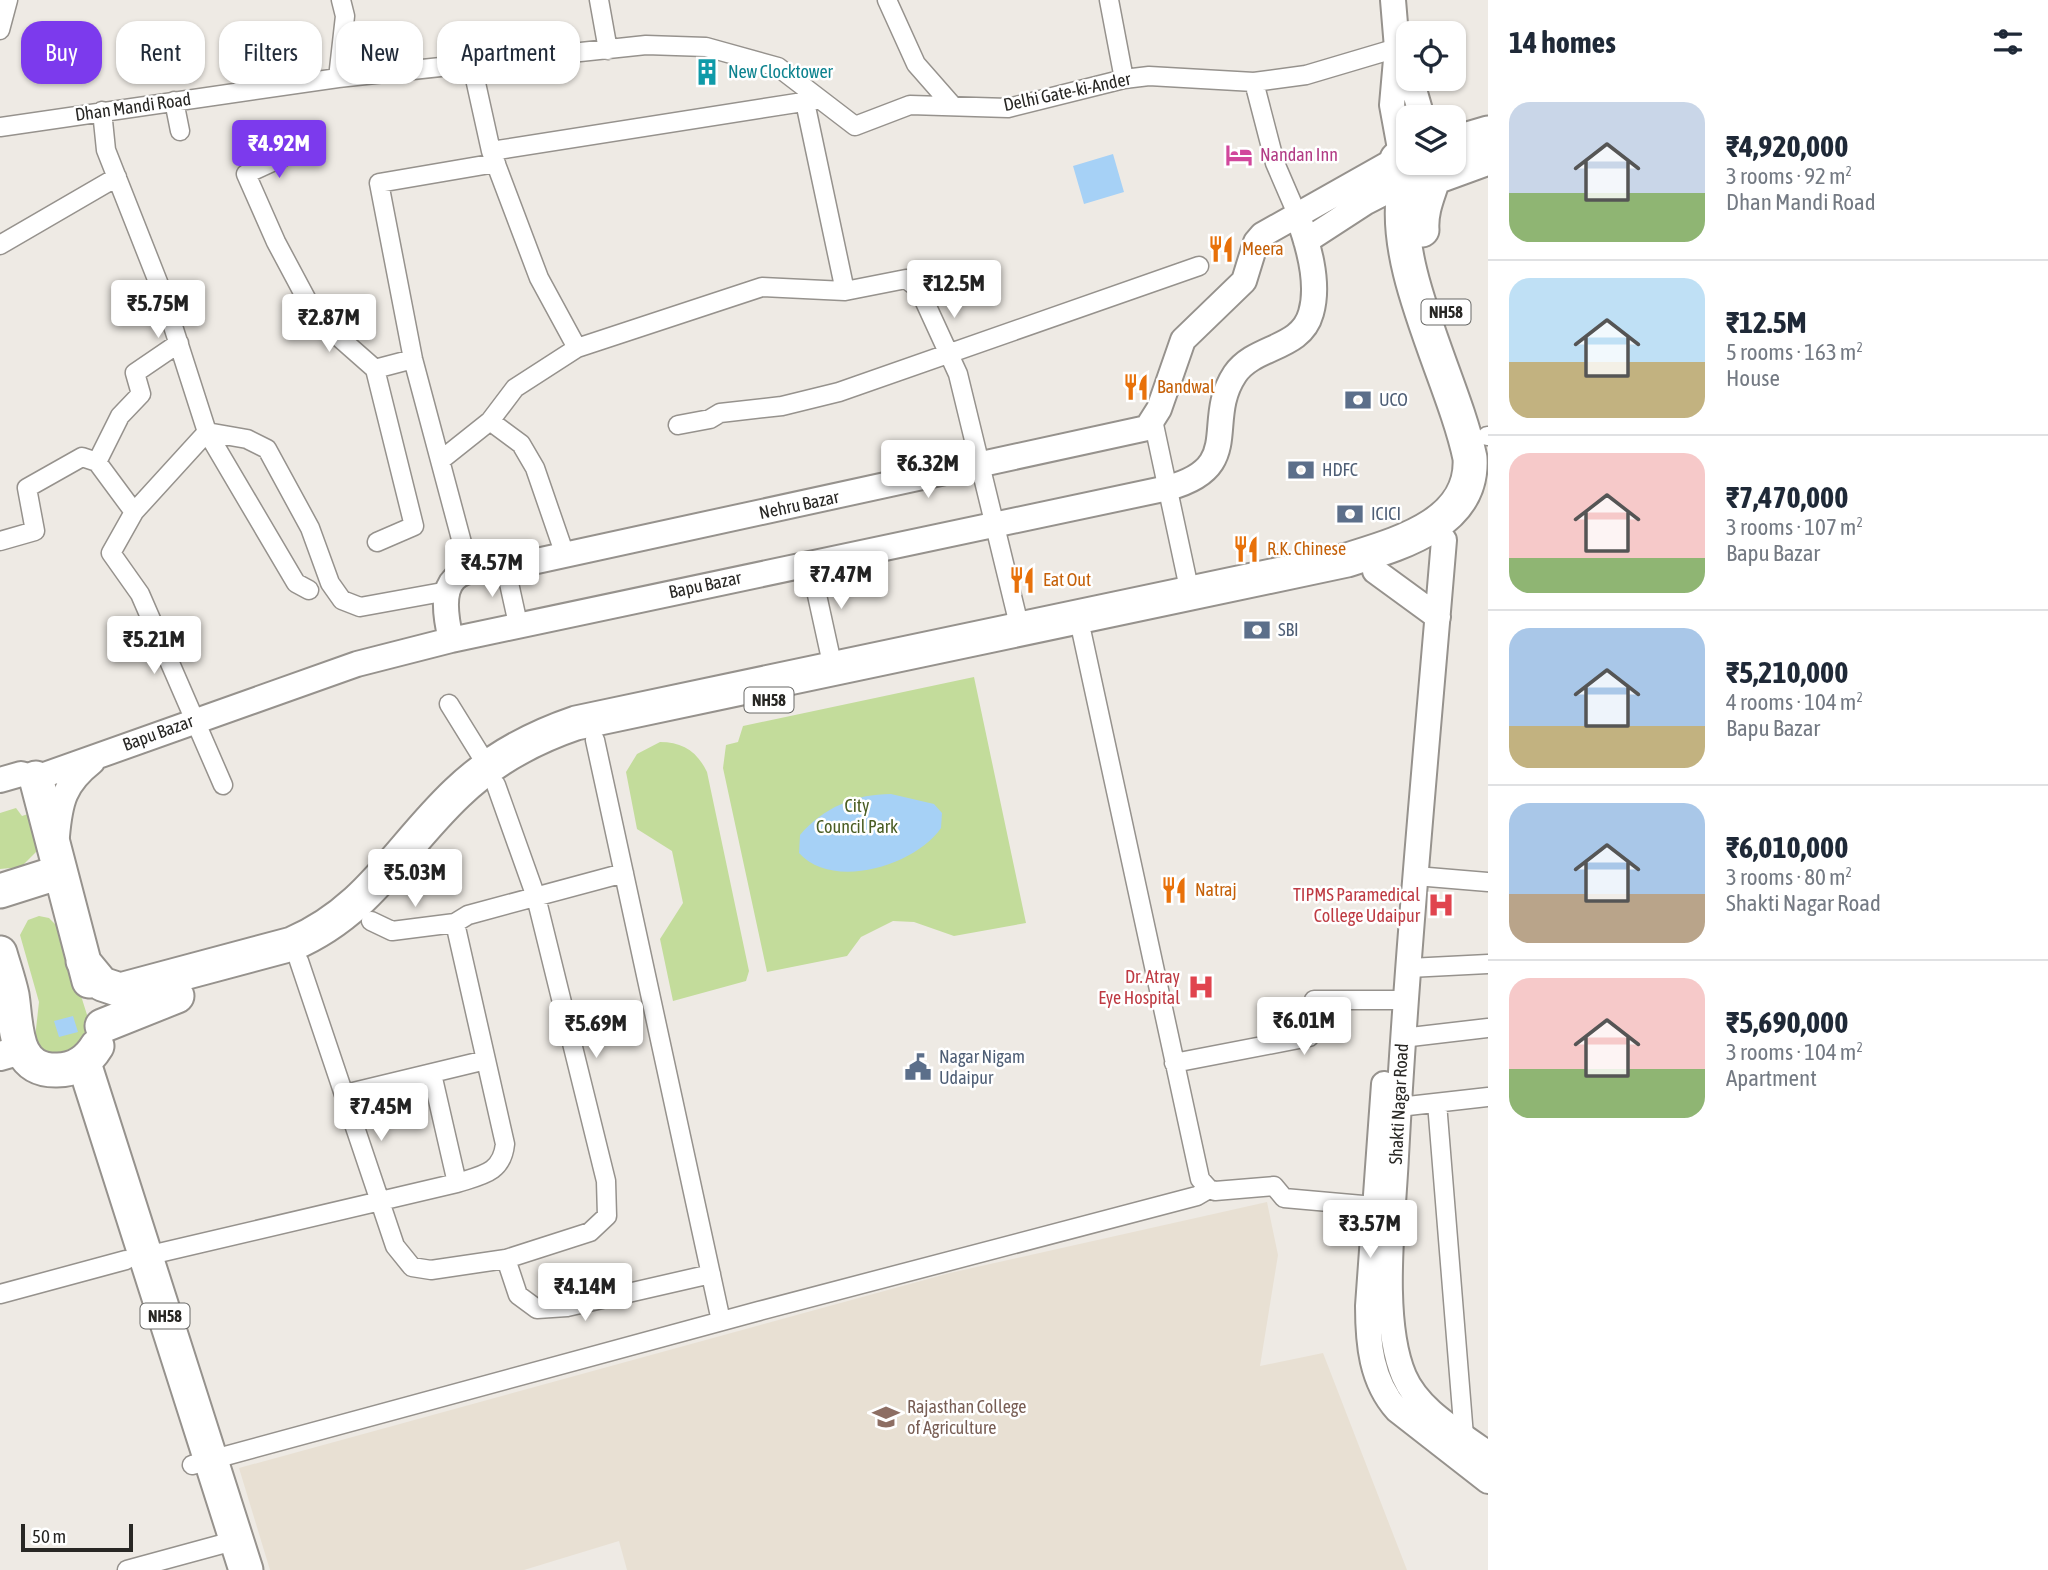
<!DOCTYPE html>
<meta charset="utf-8">
<style>
:root{--surface:#fff;--page:#f2f2f3;--text:#1f2937;--muted:#747a83;--line:#e0e1e3;--accent:#7c3aed}
body{margin:0;font-family:"Asap Condensed",sans-serif;background:var(--page);color:var(--text);height:100vh;display:flex;flex-direction:column;font-size:26px;white-space:nowrap}
*{box-sizing:border-box;margin:0}
p{font-size:23px;color:var(--muted)}
.icon{flex:none;width:38px;height:38px;fill:none;stroke:currentColor;stroke-width:2;stroke-linecap:round;stroke-linejoin:round}
.map{position:relative;flex:1;overflow:hidden}
.drawer{display:flex;flex-direction:column;background:var(--surface);width:560px}
.drawer>*{flex:none}
.top-card{position:absolute;left:21px;top:21px;width:665px;height:63px;display:flex;gap:14px}
.buttons{position:absolute;left:1396px;top:21px;display:grid;gap:14px}
.buttons a{display:grid;place-items:center;width:70px;height:70px;border-radius:14px;background:var(--surface);box-shadow:0 2px 5px #0004;font-size:35px}
.scale{position:absolute;left:21px;bottom:18px;width:112px;box-sizing:border-box;padding-left:7px;border:4px solid #282724;border-top:0;font-size:19px;line-height:24px;white-space:nowrap;color:#282724;-webkit-text-stroke:5px #fff;paint-order:stroke}
.price{position:absolute;translate:-50% -60px;padding:0 16px;border-radius:7px;background:#fff;color:#222;font-size:23px;line-height:46px;filter:drop-shadow(0 2px 4px #0008)}
.price::after{content:'';position:absolute;left:50%;top:42px;width:21px;height:16px;margin-left:-10px;background:inherit;clip-path:polygon(0 0,100% 0,50% 100%)}
.price.selected{background:var(--accent);color:#fff}
ul{padding:0;list-style:none}
li{display:flex;align-items:center;gap:21px;height:175px;padding:0 21px}
li+li{border-top:2px solid var(--line)}
li span{display:grid;place-items:center;flex:none;width:196px;height:140px;border-radius:21px;color:#555}
li>.icon{margin-inline-start:auto}
span .icon{width:84px;height:84px;fill:#fffc;stroke-width:1}
li b{font-size:30px}
h2{display:flex;justify-content:space-between;align-items:center;height:84px;padding:0 21px;font-size:30px}
.chip{padding:0 24px;border-radius:21px;background:var(--surface);box-shadow:0 2px 5px #0004;font-size:24px;line-height:63px}
.chip.selected{background:var(--accent);color:#fff}
main{display:flex;flex:1;min-height:0}
.map>svg:first-child{display:block}
.built{fill:#e8e0d3}
.green{fill:#c3dc9b}
.water{fill:#a6d1f6}
.lines{fill:none;stroke-linecap:round;stroke-linejoin:round}
.street-casing{stroke:#96928d;stroke-width:21}
.secondary-casing{stroke:#96928d;stroke-width:28}
.primary-casing{stroke:#96928d;stroke-width:32}
.highway-casing{stroke:#96928d;stroke-width:37}
.street{stroke:#fff;stroke-width:18}
.secondary{stroke:#fff;stroke-width:24}
.primary{stroke:#fff;stroke-width:28}
.highway{stroke:#fff;stroke-width:33}
.labels{text-anchor:middle;stroke-width:5;stroke-linejoin:round;paint-order:stroke}
.shield{fill:#fff;stroke:#686866;stroke-width:2}
.shield-label{font-size:16px;font-weight:bold;fill:#282724}
.culture-label{font-size:18px;fill:#0d838f;stroke:#fff;text-anchor:start}
.street-label{font-size:18px;fill:#282724;stroke:#fff}
.hotel-label{font-size:18px;fill:#b23c85;stroke:#fff;text-anchor:start}
.food-label{font-size:18px;fill:#c56008;stroke:#fff;text-anchor:start}
.service-label{font-size:18px;fill:#4e5e75;stroke:#fff;text-anchor:start}
.park-label{font-size:18px;fill:#4a5d23;stroke:#fff}
.health-label{font-size:18px;fill:#be3a42;stroke:#fff;text-anchor:end}
.education-label{font-size:18px;fill:#785e54;stroke:#fff;text-anchor:start}
</style>
<main>
<div class="map">
<svg width="1488" height="1570" viewBox="0 0 1488 1570">
<rect width="100%" height="100%" fill="#eeeae4"/>
<path class="built" d="M1267,1202L1278,1255L1260,1366L1323,1353L1407,1570H627L619,1541L524,1570H270L239,1468L950,1273Z"/>
<path class="green" d="M974,677L1026,923L954,936L914,922L893,921L861,937L847,956L767,972L723,768L726,745L738,742L743,726Z
M660,742C682,742 697,751 707,772L749,971L746,981L673,1001L660,939L683,903L672,851L637,829L626,772L637,754Z
M16,808L22,816L31,813L38,850L21,867L0,869V813Z
M39,916L49,918L60,929L88,1018L87,1043L66,1058L44,1051L35,1038L39,1002L20,935L28,920Z"/>
<path class="water" d="M1113,154L1124,192L1084,204L1073,166Z
M891,794L934,804L942,813L941,828C916,865 833,891 799,853L800,835C823,808 855,794 891,794Z
M73,1016L78,1032L59,1037L54,1021Z"/>
<g class="lines">
<defs>
<path id="street" d="M599,0L608,50
M887,0L916,64L952,105
M1109,0L1124,79
M0,30L8,0
M472,65L491,151L816,100
M338,78L345,16L341,0
M1254,82L1306,75L1397,48
M174,101L180,131
M102,111L106,150L162,292L207,432L134,512L111,553L140,594L223,785
M0,127L338,78L646,45L706,47L778,67L855,126L910,105L1008,108L1124,79L1149,76L1254,82L1275,163L1297,214
M296,151L246,174L276,242L316,317L375,369L414,526L377,542
M491,151L539,278L577,348L762,287L845,291L805,102
M0,245L117,177
M845,291L906,279L919,289L958,374L1020,629
M375,369L413,359
M1153,420L1190,593
M490,421L521,444L535,468L565,555
M678,425L710,419L720,413L782,406L839,392L1199,266
M1487,436H1488
M441,460L490,421L515,388L577,348
M97,462L120,416L141,394L135,373L179,343
M0,541L35,531L27,488L82,457L97,462L134,512
M810,563L833,668
M505,565L518,624
M469,569L413,359L379,183L496,163
M309,590L296,583L207,432L247,439L267,449L310,528L330,583L342,600L360,607L448,591
M1082,634L1200,1179L1209,1189L1215,1191L1274,1186L1284,1198L1374,1206
M449,704L488,767
M595,740L721,1321
M1416,876L1488,882
M371,921L392,931L455,923L468,915L624,873
M299,961L395,1246L412,1267L431,1270L506,1259L590,1232L607,1216L606,1181L536,897L496,785
M1409,968L1488,964
M1402,1038L1488,1028
M1174,1063L1309,1037L1314,1000H1406
M432,1074L457,1183
M345,1094L486,1060
M1437,1103L1464,1436L1462,1444
M1399,1107L1488,1097
M146,1256L457,1183C482,1175 502,1173 505,1144L455,923
M506,1259L518,1295L537,1309L567,1307L711,1274
M0,1294L126,1260
M192,1465L759,1311L1197,1196L1209,1189
M127,1570L237,1540"/>
<path id="secondary" d="M1393,0L1397,48L1392,105L1401,154
M1411,79L1422,117
M1306,241L1366,202L1403,183
M1444,540C1427,745 1407,951 1396,1156C1393,1219 1380,1320 1404,1376C1419,1411 1459,1432 1488,1454
M1375,571L1438,617
M451,640C433,564 464,570 523,564L1147,428L1159,409L1183,340L1244,281L1256,242L1262,235L1397,159
M0,780L21,774L36,778L357,664L451,640L1168,488C1246,467 1203,422 1235,374C1255,345 1301,350 1311,313C1320,282 1308,243 1297,214
M57,836C60,802 64,784 92,762
M1384,1084L1368,1306C1368,1343 1371,1381 1397,1410L1488,1481"/>
<path id="primary" d="M0,1056L21,1050"/>
<path id="highway" d="M1454,143L1488,133
M1409,148L1397,159V177L1411,188L1424,186
M1433,178L1488,158
M1422,230C1420,202 1437,181 1435,163
M36,778L89,981
M0,891L60,872
M0,953C4,967 9,981 12,995C17,1026 13,1071 57,1070C75,1070 88,1061 97,1046
M83,961L102,984L120,990L292,944C369,911 399,848 457,793C490,761 532,738 576,723L1347,560C1398,544 1474,524 1470,458C1453,377 1388,266 1405,185
M102,1026L177,996
M84,1063L246,1570"/>
</defs>
<use href="#street" class="street-casing"/>
<use href="#secondary" class="secondary-casing"/>
<use href="#primary" class="primary-casing"/>
<use href="#highway" class="highway-casing"/>
<use href="#street" class="street"/>
<use href="#secondary" class="secondary"/>
<use href="#primary" class="primary"/>
<use href="#highway" class="highway"/>
</g>
<defs>
<symbol id="building-bare" viewBox="-9 -9 18 18"><path d="M-4-6H4V6H1V3H-1V6H-4ZM-2.5-4.3h1.7v1.8h-1.7ZM.8-4.3h1.7v1.8H.8ZM-2.5-1h1.7V.8h-1.7ZM.8-1h1.7V.8H.8Z" fill="#0f9aa8" stroke="#fff" stroke-width="2.5" paint-order="stroke"/></symbol>
<symbol id="hotel-bare" viewBox="-9 -9 18 18"><path d="M-6-4.5h1.5V1H6V5H4.5V3h-9V5H-6ZM-4 0a1.8 1.8 0 1 1 3.6 0ZM.5 0V-2.5h3Q6-2.5 6 0Z" fill="#d1479c" stroke="#fff" stroke-width="2.5" paint-order="stroke"/></symbol>
<symbol id="restaurant-bare" viewBox="-9 -9 18 18"><path d="M-5-6h1v4h1v-4h1v4h1v-4h1v5L-1.5 .5V6h-2V.5L-5-1ZM5-6V6H3V1.5H1.5Q1.5-4 5-6Z" fill="#e8710a" stroke="#fff" stroke-width="2.5" paint-order="stroke"/></symbol>
<symbol id="bank-bare" viewBox="-9 -9 18 18"><path d="M-6-4H6V4H-6ZM0-2.3a2.3 2.3 0 1 0 0 4.6a2.3 2.3 0 1 0 0-4.6Z" fill="#5c6f8a" stroke="#fff" stroke-width="2.5" paint-order="stroke"/></symbol>
<symbol id="hospital-bare" viewBox="-9 -9 18 18"><path d="M-5-5h3v3.5h4V-5h3V5h-3V1.5h-4V5h-3Z" fill="#e0444e" stroke="#fff" stroke-width="2.5" paint-order="stroke"/></symbol>
<symbol id="civic-bare" viewBox="-9 -9 18 18"><path d="M-.6-6.5H3V-4.5H.6V-3L4-1V1h2V6H-6V1h2V-1L-.6-3ZM-1.2 2.5V6h2.4V2.5Z" fill="#5c6f8a" stroke="#fff" stroke-width="2.5" paint-order="stroke"/></symbol>
<symbol id="university-bare" viewBox="-9 -9 18 18"><path d="M0-5L7-2L0 1L-7-2ZM-4 1L0 2.5L4 1V4Q0 6-4 4Z" fill="#8d6e63" stroke="#fff" stroke-width="2.5" paint-order="stroke"/></symbol>
</defs>
<g fill-rule="evenodd">
<use href="#building-bare" x="688" y="53" width="38" height="38"/>
<use href="#hotel-bare" x="1220" y="136" width="38" height="38"/>
<use href="#restaurant-bare" x="1202" y="230" width="38" height="38"/>
<use href="#restaurant-bare" x="1117" y="368" width="38" height="38"/>
<use href="#bank-bare" x="1339" y="381" width="38" height="38"/>
<use href="#bank-bare" x="1282" y="451" width="38" height="38"/>
<use href="#bank-bare" x="1331" y="495" width="38" height="38"/>
<use href="#restaurant-bare" x="1227" y="530" width="38" height="38"/>
<use href="#restaurant-bare" x="1003" y="561" width="38" height="38"/>
<use href="#bank-bare" x="1238" y="611" width="38" height="38"/>
<use href="#restaurant-bare" x="1155" y="871" width="38" height="38"/>
<use href="#hospital-bare" x="1422" y="886" width="38" height="38"/>
<use href="#hospital-bare" x="1182" y="968" width="38" height="38"/>
<use href="#civic-bare" x="899" y="1048" width="38" height="38"/>
<use href="#university-bare" x="867" y="1398" width="38" height="38"/>
</g>
<g class="labels">
<g class="shield">
<rect x="1421.5" y="299.5" width="49" height="25" rx="5"/>
<rect x="744.5" y="687.5" width="49" height="25" rx="5"/>
<rect x="140.5" y="1303.5" width="49" height="25" rx="5"/>
</g>
<g class="shield-label">
<text x="1446" y="318">NH58</text>
<text x="769" y="706">NH58</text>
<text x="165" y="1322">NH58</text>
</g>
<g class="culture-label">
<text x="728" y="78">New Clocktower</text>
</g>
<g class="street-label">
<text transform="translate(1067 92) rotate(-12)" y="6">Delhi Gate-ki-Ander</text>
<text transform="translate(133 107) rotate(-8)" y="6">Dhan Mandi Road</text>
<text transform="translate(799 505) rotate(-12)" y="6">Nehru Bazar</text>
<text transform="translate(705 585) rotate(-12)" y="6">Bapu Bazar</text>
<text transform="translate(158 733) rotate(-20)" y="6">Bapu Bazar</text>
<text transform="translate(1399 1104) rotate(-87)" y="6">Shakti Nagar Road</text>
</g>
<g class="hotel-label">
<text x="1260" y="161">Nandan Inn</text>
</g>
<g class="food-label">
<text x="1242" y="255">Meera</text>
<text x="1157" y="393">Bandwal</text>
<text x="1267" y="555">R.K. Chinese</text>
<text x="1043" y="586">Eat Out</text>
<text x="1195" y="896">Natraj</text>
</g>
<g class="service-label">
<text x="1379" y="406">UCO</text>
<text x="1322" y="476">HDFC</text>
<text x="1371" y="520">ICICI</text>
<text x="1278" y="636">SBI</text>
<text x="939" y="1063">Nagar Nigam<tspan x="939" dy="21">Udaipur</tspan></text>
</g>
<g class="park-label">
<text x="857" y="812">City<tspan x="857" dy="21">Council Park</tspan></text>
</g>
<g class="health-label">
<text x="1420" y="901">TIPMS Paramedical<tspan x="1420" dy="21">College Udaipur</tspan></text>
<text x="1180" y="983">Dr. Atray<tspan x="1180" dy="21">Eye Hospital</tspan></text>
</g>
<g class="education-label">
<text x="907" y="1413">Rajasthan College<tspan x="907" dy="21">of Agriculture</tspan></text>
</g>
</g>
</svg>
<div class="buttons">
<a><svg class="icon" aria-label="locate" viewBox="0 0 24 24"><circle cx="12" cy="12" r="6"/><path d="M12 2v4M12 18v4M2 12h4M18 12h4"/></svg></a>
<a><svg class="icon" aria-label="layers" viewBox="0 0 24 24"><path d="M12 4l9 5-9 5-9-5zM3 14l9 5 9-5"/></svg></a>
</div>
<div class="scale">50 m</div>
<b class="price selected" style="left:279px;top:180px">₹4.92M</b>
<b class="price" style="left:954px;top:320px">₹12.5M</b>
<b class="price" style="left:158px;top:340px">₹5.75M</b>
<b class="price" style="left:329px;top:354px">₹2.87M</b>
<b class="price" style="left:928px;top:500px">₹6.32M</b>
<b class="price" style="left:492px;top:599px">₹4.57M</b>
<b class="price" style="left:841px;top:611px">₹7.47M</b>
<b class="price" style="left:154px;top:676px">₹5.21M</b>
<b class="price" style="left:415px;top:909px">₹5.03M</b>
<b class="price" style="left:1304px;top:1057px">₹6.01M</b>
<b class="price" style="left:596px;top:1060px">₹5.69M</b>
<b class="price" style="left:381px;top:1143px">₹7.45M</b>
<b class="price" style="left:1370px;top:1260px">₹3.57M</b>
<b class="price" style="left:585px;top:1323px">₹4.14M</b>
<div class="top-card">
<a class="chip selected">Buy</a>
<a class="chip">Rent</a>
<a class="chip">Filters</a>
<a class="chip">New</a>
<a class="chip">Apartment</a>
</div>
</div>
<section class="drawer">
<h2>14 homes<svg class="icon" aria-label="filters" viewBox="0 0 24 24"><path d="M4 7h16M4 17h16"/><circle cx="9" cy="7" r="2"/><circle cx="15" cy="17" r="2"/></svg></h2>
<ul>
<li><span style="background:linear-gradient(#c9d6e8 65%,#8fb573 0)"><svg class="icon" aria-label="home" viewBox="0 0 24 24"><path d="M3 11l9-7 9 7M6 9v11h12V9"/></svg></span><div><b>₹4,920,000</b><p>3 rooms · 92 m²</p><p>Dhan Mandi Road</p></div></li>
<li><span style="background:linear-gradient(#bfe0f5 60%,#c2b280 0)"><svg class="icon" aria-label="home" viewBox="0 0 24 24"><path d="M3 11l9-7 9 7M6 9v11h12V9"/></svg></span><div><b>₹12.5M</b><p>5 rooms · 163 m²</p><p>House</p></div></li>
<li><span style="background:linear-gradient(#f6c9c9 75%,#8fb573 0)"><svg class="icon" aria-label="home" viewBox="0 0 24 24"><path d="M3 11l9-7 9 7M6 9v11h12V9"/></svg></span><div><b>₹7,470,000</b><p>3 rooms · 107 m²</p><p>Bapu Bazar</p></div></li>
<li><span style="background:linear-gradient(#a9c7e8 70%,#c2b280 0)"><svg class="icon" aria-label="home" viewBox="0 0 24 24"><path d="M3 11l9-7 9 7M6 9v11h12V9"/></svg></span><div><b>₹5,210,000</b><p>4 rooms · 104 m²</p><p>Bapu Bazar</p></div></li>
<li><span style="background:linear-gradient(#a9c7e8 65%,#b9a48a 0)"><svg class="icon" aria-label="home" viewBox="0 0 24 24"><path d="M3 11l9-7 9 7M6 9v11h12V9"/></svg></span><div><b>₹6,010,000</b><p>3 rooms · 80 m²</p><p>Shakti Nagar Road</p></div></li>
<li><span style="background:linear-gradient(#f6c9c9 65%,#8fb573 0)"><svg class="icon" aria-label="home" viewBox="0 0 24 24"><path d="M3 11l9-7 9 7M6 9v11h12V9"/></svg></span><div><b>₹5,690,000</b><p>3 rooms · 104 m²</p><p>Apartment</p></div></li>
</ul>
</section>
</main>
